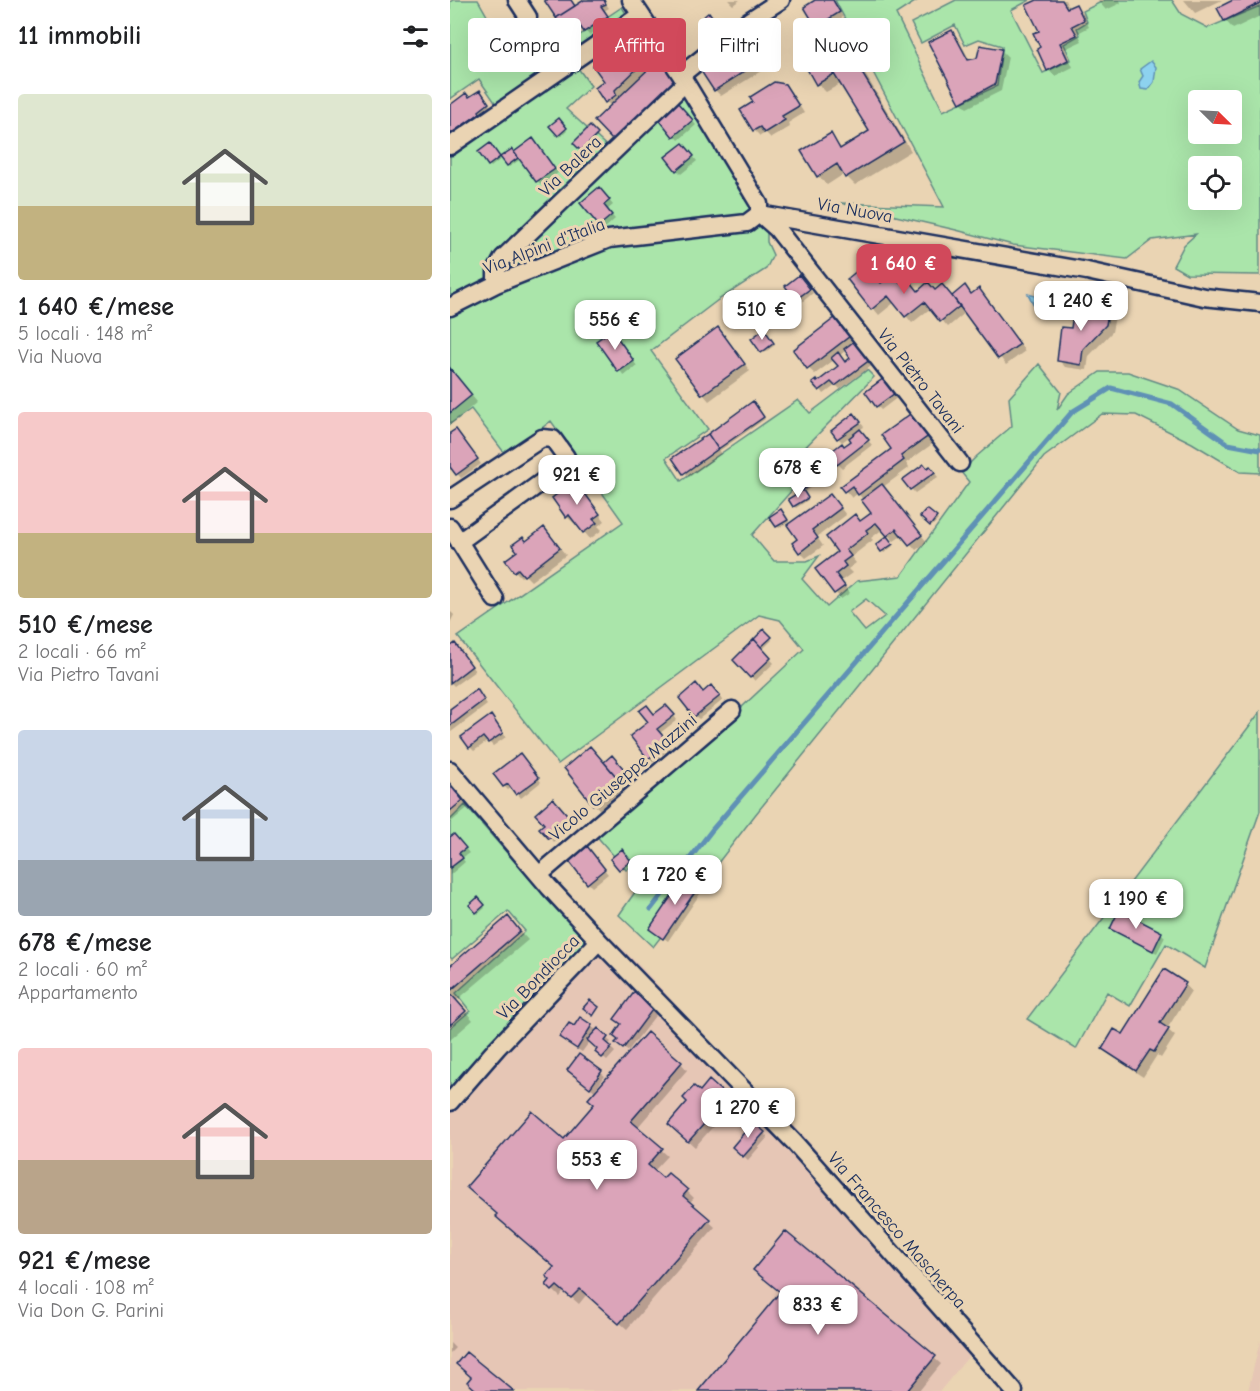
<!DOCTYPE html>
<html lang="it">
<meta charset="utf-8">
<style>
:root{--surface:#fff;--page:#f6f6f6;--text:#202124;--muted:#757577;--accent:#d1495b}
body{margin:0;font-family:"Comic Neue",sans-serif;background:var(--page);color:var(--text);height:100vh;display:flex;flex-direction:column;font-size:22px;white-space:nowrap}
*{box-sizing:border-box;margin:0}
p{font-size:20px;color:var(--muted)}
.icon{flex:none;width:33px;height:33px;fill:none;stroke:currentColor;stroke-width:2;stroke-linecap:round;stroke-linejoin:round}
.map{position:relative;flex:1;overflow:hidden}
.panel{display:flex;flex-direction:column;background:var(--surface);width:450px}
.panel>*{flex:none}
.guide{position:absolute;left:18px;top:18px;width:570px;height:54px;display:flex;gap:12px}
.needle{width:39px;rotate:114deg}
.tools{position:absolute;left:738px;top:90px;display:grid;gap:12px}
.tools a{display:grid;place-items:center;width:54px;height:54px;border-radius:6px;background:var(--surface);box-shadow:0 6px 24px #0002;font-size:30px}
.price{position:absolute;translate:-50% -51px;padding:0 14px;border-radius:12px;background:#fff;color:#222;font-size:20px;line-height:39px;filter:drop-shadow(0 2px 3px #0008)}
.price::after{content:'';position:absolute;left:50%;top:36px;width:18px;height:14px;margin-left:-9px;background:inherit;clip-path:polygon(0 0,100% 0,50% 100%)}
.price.active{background:var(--accent);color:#fff}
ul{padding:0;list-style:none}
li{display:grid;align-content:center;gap:12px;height:318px;padding:0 18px}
li span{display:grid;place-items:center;height:186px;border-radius:6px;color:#555}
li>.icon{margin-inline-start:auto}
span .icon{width:108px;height:108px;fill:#fffc;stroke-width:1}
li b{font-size:26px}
h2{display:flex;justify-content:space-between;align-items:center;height:72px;padding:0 18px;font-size:26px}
.pill{padding:0 21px;border-radius:6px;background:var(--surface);box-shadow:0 6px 24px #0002;font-size:21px;line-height:54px}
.pill.active{background:var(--accent);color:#fff}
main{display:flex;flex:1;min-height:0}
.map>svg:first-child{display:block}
.built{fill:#e6c6b5}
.green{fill:#aae5aa;stroke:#628a84;stroke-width:1.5;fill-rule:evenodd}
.water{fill:#8dd2ef;stroke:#5f91b5;stroke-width:1.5}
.shadow{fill:#0003;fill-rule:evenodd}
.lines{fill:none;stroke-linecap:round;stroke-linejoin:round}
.stream{stroke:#5f91b5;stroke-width:5}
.building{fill:#dba4b9;stroke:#1b2f5e;stroke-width:1.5}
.minor-casing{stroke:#1b2f5e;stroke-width:21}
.minor{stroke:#ead4b3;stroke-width:16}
.labels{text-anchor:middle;stroke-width:6;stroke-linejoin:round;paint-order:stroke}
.street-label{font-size:18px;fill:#1b2f5e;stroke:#ead4b3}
</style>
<main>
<section class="panel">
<h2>11 immobili<svg class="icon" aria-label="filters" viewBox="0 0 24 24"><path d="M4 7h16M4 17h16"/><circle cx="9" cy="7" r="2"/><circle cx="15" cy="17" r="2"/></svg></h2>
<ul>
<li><span style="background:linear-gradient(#dfe7d0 60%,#c2b280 0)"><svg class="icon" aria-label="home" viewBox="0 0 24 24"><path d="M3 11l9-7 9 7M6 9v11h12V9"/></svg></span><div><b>1 640 €/mese</b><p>5 locali · 148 m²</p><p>Via Nuova</p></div></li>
<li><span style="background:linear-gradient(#f6c9c9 65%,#c2b280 0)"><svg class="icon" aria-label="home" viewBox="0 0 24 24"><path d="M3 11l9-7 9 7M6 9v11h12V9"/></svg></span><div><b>510 €/mese</b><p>2 locali · 66 m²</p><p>Via Pietro Tavani</p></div></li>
<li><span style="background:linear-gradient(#c9d6e8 70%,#9aa5b1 0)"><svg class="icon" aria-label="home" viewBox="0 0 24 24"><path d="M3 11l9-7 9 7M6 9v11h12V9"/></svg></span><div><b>678 €/mese</b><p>2 locali · 60 m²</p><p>Appartamento</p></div></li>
<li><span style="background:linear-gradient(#f6c9c9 60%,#b9a48a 0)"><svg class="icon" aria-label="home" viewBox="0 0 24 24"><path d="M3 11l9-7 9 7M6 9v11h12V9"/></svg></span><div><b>921 €/mese</b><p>4 locali · 108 m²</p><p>Via Don G. Parini</p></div></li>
</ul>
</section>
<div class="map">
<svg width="810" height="1391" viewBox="0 0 810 1391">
<rect width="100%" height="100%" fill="#ead4b3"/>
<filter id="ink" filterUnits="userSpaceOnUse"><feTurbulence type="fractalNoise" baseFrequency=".0167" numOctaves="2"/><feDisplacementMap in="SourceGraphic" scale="12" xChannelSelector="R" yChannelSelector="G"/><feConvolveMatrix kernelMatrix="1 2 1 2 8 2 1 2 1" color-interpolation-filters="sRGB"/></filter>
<g filter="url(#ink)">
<path class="built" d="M149,926L193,969L253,1034L355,1137L528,1345L490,1391H0V1096L136,954Z
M810,1341V1391H798Z"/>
<path class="green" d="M3,0H28L61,58L110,27L121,41L172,7L180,20L122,60L141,86L116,109L162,151L232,83L317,217V242L323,255L316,269L268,300L201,351L258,429L216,458L231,481L348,400L360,413L417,370L424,377L334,469L344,488L302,535L324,561H357L369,556L352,579L377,607L407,581L451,576L519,482L511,472L527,456L562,426L559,398L589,364L611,392L607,410L618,394L650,372H678L728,389L788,429L810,435V473L790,472L742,443L686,415L652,414L594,457L305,815L203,947L169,915L197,875L187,862L176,870L144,833L277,721L354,649L330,620L309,615L108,764L8,637L173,522L101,421L56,455L21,409L0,424V145L51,111L29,79L0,99V2ZM416,599L435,616L415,631L399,612Z
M385,0H468L446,14L493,111L547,86L552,46L529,39L515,45L505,25L471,43L461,23L506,0H580L561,10L593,73L621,60L614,44L630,35L627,28L637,22L633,11L655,0H722L731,14L758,28L810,6V275L737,274L723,266L734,245L746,234L702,240L677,259L563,245L506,230L390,203L494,207ZM748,100H782V134H748ZM748,166H782V200H748Z
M810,712V811L755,968L716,944L680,1006L657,992L626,1049L577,1019Z
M15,805L86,886L149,926L136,954L0,1096V1028L20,1011L6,993L75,931L58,911L2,959L0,957V820Z"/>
<path class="water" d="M701,61L706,67L704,82L698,90L691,89L689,82L693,76L690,69Z
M578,294L609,303L607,312L584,305Z"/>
<path class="shadow" d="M96,0H121L126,7L136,0H153L159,8L154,11L161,20L139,35L131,26L119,33Z
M278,0H290L283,5Z
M367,0H383L393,17L371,30L367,26Z
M590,0H615L619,9L625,6L632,12L639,27L628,33L632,41L615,49L623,67L605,76L598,70L592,48Z
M647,0H670L671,3L656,10Z
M734,0H772L745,13Z
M785,0H810V16L783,29L775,20Z
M502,32L508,38L520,61L551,50L558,57L551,91L517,108L511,102Z
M390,39L399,47L461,151L405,185L394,174L377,185L368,176L380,135L392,149L421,132L392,83L376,92L368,84Z
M181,40L202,67L161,107L157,102L156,81Z
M291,43L311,71L271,96L265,90Z
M335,85L341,92L354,113L338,123L340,127L321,138L316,133L310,136L304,130Z
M29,92L44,110L0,146V107L19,99Z
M231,108L246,125L229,140L210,118Z
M108,120L117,131L110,137L101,126Z
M140,128L148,136L134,151L125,143Z
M83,140L108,173L91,185L71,159L59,167L52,158L41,167L30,153L41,147L50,159L62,151L64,154Z
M237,149L247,161L231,174L227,170Z
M153,193L163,205L157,210L165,219L154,229L150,225Z
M399,280L431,285H450L468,292L485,291L502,297L515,287L522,295L535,296L575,351L556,365L516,312L498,327L481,308L462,323L445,302L429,315Z
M353,281L363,293L351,303L347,299Z
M658,309L665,316L662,332L639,356L637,370L615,367L609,360L622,330Z
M392,325L424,364L390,389L386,385L374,394L367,384L390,367L384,360L365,374L358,368ZM396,350L402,358L396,363L389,356Z
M316,332L325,345L314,353L312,352Z
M166,336L187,366L174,376L148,341Z
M274,336L300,371L259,401L253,394Z
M0,370L27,402L0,425Z
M438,384L448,397L431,410L427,406Z
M305,405L315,419L269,451L271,454L239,477L224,459Z
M462,414L485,442L456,463L459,468L433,487L477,542L466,550L453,535L444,541L433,529L421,538L423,540L401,557L406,563L398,569L402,573L391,581L400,593L391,599L367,570L389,552L411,522L423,513L408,493L402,498L392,487L444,449Z
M408,419L414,427L409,430L422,445L392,468L388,464L403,441L399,437L392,442L388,438Z
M0,435H10L31,464L11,478L3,469L0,470Z
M478,469L484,472L488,477L465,493L461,489Z
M360,474L366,484L354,492L358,500L346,508L340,500L355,491L348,479Z
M125,482L155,521L148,526L152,530L140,539L126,522L124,523L117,517L104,498Z
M386,502L396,515L367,537L373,546L356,558L350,552L349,539Z
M477,511L488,520L482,526L472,517Z
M333,513L339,522L329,528L321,517Z
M94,529L116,555L81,581L75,575L71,577L65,571L77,543Z
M436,538L443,546L434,553L428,545Z
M0,611L4,615L0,623Z
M314,631L322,640L314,648L307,641L305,643L324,663L305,681L285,660Z
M0,649H9L25,671L4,686L0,682Z
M265,691L273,700L249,719L245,716L254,694Z
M30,695L37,705L1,732L0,710Z
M220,710L227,720L210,733L221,748L203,762L199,758L200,723L205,715Z
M44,721L56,737L43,746L38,741L24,751L20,747Z
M162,757L178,776L171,783L175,788L150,810L144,804L154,764Z
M74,759L91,782L71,798L62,787L58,790L54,786Z
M0,789L23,803L0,823Z
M103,800L124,824L104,842L92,828L96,824Z
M0,839L8,840L19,853L12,858L15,862L0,875Z
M172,851L182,863L172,871L162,859Z
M140,852L158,874L142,887L138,883Z
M250,884L254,888L218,941L203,930Z
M28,899L35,908L28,914L21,905Z
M66,927L78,940L6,1001L23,1020L0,1040V967Z
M662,929L711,933L715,937L707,953L666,933Z
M735,984L741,991L717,1029L725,1036L711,1058L707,1055L693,1077L660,1055L653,1049L673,1036Z
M186,993L208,1012L178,1051L171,1047L172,1025Z
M141,1026L161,1042L158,1045L165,1052L157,1061L147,1052L149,1049L140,1041L132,1052L115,1041Z
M129,1056L155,1076L145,1090L146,1092L123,1074Z
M231,1063L237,1070L187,1128L218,1156L203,1172L213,1181L218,1175L237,1191L244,1198L239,1203L265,1227L177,1329L137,1294L129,1304L114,1291L110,1297L98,1285L102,1280L105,1267L114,1141Z
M250,1093L277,1098L283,1104L245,1147L226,1130Z
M314,1133L318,1137L298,1160L284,1147Z
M336,1234L491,1364L469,1391H250L331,1292Z
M0,1343L5,1348L0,1353Z"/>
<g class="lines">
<path class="stream" d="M201,909L262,830L622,412L661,388L722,404L778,444L810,450"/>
</g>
<path class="building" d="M94,0H121L125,6L106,18Z
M134,0H154L156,4L151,6L158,16L134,32L127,22L114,30L106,18Z
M365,0H383L390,12L366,27L354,7Z
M587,0H612L617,8L626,4L634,20L622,26L627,35L610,43L618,60L597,71L587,49L590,47L583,33L589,31L576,5Z
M783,0H810V3L774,21L767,8Z
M259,12L264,19L258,24L252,18Z
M502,30L518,60L527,58L530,45L552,49L545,84L510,103L478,42Z
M390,37L454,142L395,178L387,164L367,177L351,151L381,133L390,149L419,131L384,74L366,85L352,60Z
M181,38L196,60L165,90L166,95L155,103L145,88L154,81L143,66Z
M291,41L306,64L264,91L249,68Z
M210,58L229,78L164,142L144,121Z
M324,82L335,84L349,106L332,116L335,120L314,133L310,127L303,131L290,110L303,102L300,97Z
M30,90L39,103L29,111L30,113L0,135V105L16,93L19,97Z
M227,102L243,120L223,137L208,118Z
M109,118L117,128L108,136L99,126Z
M140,126L148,134L131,151L123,143Z
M83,138L105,169L86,182L64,152Z
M40,143L50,157L38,166L28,152Z
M233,143L244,156L226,171L215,157Z
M62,149L68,158L57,166L50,157Z
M149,187L160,200L154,205L162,215L149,226L130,203Z
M408,270L415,280L423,273L431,283L442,274L450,283L457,277L468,291L478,282L485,290L492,284L510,306L490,322L474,302L455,317L438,296L421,310L397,279Z
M349,275L360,289L345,300L335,286Z
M515,285L521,294L529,288L570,344L548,359L502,296Z
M625,301L659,308L656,325L633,349L631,365L607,361L611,327L621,328Z
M386,317L400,336L357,369L343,350Z
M268,327L295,364L252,395L225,359Z
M314,329L324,343L311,353L301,339Z
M162,330L184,361L168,372L146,341Z
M407,339L421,359L385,386L381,382L369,391L362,383L366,380L367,382L388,366L381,358L388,352L395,362L400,358L394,349Z
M0,368L22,395L0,413Z
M434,378L445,393L426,407L415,392Z
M303,401L314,417L268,449L258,434Z
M463,412L480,435L451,456L454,460L408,495L402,486L394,492L390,487L441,449L431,435Z
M404,413L411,422L387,439L381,431Z
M6,429L28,459L6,475L0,467V433Z
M410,429L419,440L387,465L378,454L392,443L394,446L401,441L399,438Z
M258,434L268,449L233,474L222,458Z
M474,464L477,468L480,466L485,472L460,490L452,480Z
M359,471L366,482L353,490L346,478Z
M125,480L150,514L143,519L147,523L133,533L119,515L116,518L102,498Z
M432,484L472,535L459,545L446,529L437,536L426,523L416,530L418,533L396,550L401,556L393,562L396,566L386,574L395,586L384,594L365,569L387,552L376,537L405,514L410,521L421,513L411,500Z
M353,490L358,498L343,507L338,499Z
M380,494L391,508L362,530L368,538L349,553L342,543L347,539L337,525Z
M331,509L338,520L326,527L319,517Z
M477,509L487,517L480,526L470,517Z
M94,527L110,548L74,576L68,569L64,572L55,560L67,551L62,545L73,537L76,541Z
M437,536L443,544L431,552L426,545Z
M314,629L322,637L311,647L304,639Z
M304,639L321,658L300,678L283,660Z
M5,643L22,666L0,683V647Z
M246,683L253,692L261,685L270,696L244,717L229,698Z
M27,689L34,700L0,726V709Z
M197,705L204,714L216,705L225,715L207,729L219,743L198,759L180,736L198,722L189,711Z
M41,715L53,733L38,743L33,737L19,748L11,737Z
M140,746L170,781L143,805L114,768Z
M70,753L89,778L66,795L58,784L53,787L43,774Z
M162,755L178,774L170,781L154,762Z
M6,783L18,796L0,811V789Z
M103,798L121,819L99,839L89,828L94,824L85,814Z
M4,834L16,848L9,853L13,858L0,868V837Z
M137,846L155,869L137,884L119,861Z
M172,849L181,861L169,870L160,859Z
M237,873L251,883L213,939L199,929Z
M28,897L35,905L26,913L19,905Z
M669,910L712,932L703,951L660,929Z
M58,916L70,931L0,991V966Z
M714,969L736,983L710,1023L719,1029L704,1052L700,1050L686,1071L652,1049L664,1029L673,1034Z
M185,991L205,1006L173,1049L165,1043L168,1040L163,1036L171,1024L164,1019Z
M0,993L16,1011L0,1025Z
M140,1000L149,1007L143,1016L133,1008Z
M130,1017L142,1025L127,1049L109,1037L119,1023L124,1026Z
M148,1028L158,1037L155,1041L162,1047L152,1058L145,1052L147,1049L137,1040Z
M197,1032L232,1062L181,1121L213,1148L198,1165L213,1178L218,1173L238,1190L233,1196L260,1219L169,1324L130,1289L121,1298L107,1286L102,1291L96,1285L100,1280L96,1276L104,1267L45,1216L47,1214L16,1187L82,1111L114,1139L144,1104L138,1099Z
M129,1054L152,1071L140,1088L117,1070Z
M259,1080L278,1097L238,1142L218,1124L237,1102L233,1098L244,1086L250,1091Z
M303,1122L315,1132L293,1157L282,1147Z
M335,1231L486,1356L457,1391H248L330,1292L303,1270Z
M16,1352L64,1391H27L17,1382L21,1377L6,1364Z"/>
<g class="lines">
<defs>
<path id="minor" d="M67,0L78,17
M181,0L231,75L309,204V214
M231,75L300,20L331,0
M0,146L190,15
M309,214L637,271L754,297L810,303
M310,214L327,229L510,463
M46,284V271L53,258L235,83
M0,307L46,284L159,239L297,223L309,214
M0,499L92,438L103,439L116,457L114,466L9,542
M0,527L45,599
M0,770L99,887L149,941L47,1048L0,1102
M89,875L282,710
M149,941L344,1142L564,1391"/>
</defs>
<use href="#minor" class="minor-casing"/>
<use href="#minor" class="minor"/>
</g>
</g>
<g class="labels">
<g class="street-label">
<text transform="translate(120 166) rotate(-44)" y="6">Via Balera</text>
<text transform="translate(405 210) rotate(10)" y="6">Via Nuova</text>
<text transform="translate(94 246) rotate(-21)" y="6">Via Alpini d'Italia</text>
<text transform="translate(471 381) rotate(52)" y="6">Via Pietro Tavani</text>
<text transform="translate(173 777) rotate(-40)" y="6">Vicolo Giuseppe Mazzini</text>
<text transform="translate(88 977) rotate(-46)" y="6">Via Bondiocca</text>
<text transform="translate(447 1230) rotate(49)" y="6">Via Francesco Mascherpa</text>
</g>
</g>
</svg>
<div class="tools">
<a><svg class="needle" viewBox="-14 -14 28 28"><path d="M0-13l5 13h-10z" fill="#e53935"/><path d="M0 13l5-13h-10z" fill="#757577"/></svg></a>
<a><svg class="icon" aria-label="locate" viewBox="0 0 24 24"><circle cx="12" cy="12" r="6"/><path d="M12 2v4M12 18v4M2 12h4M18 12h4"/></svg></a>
</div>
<b class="price active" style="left:454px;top:295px">1 640 €</b>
<b class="price" style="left:631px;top:332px">1 240 €</b>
<b class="price" style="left:312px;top:341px">510 €</b>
<b class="price" style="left:165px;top:351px">556 €</b>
<b class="price" style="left:348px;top:499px">678 €</b>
<b class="price" style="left:127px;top:506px">921 €</b>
<b class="price" style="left:225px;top:906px">1 720 €</b>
<b class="price" style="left:686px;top:930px">1 190 €</b>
<b class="price" style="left:298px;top:1139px">1 270 €</b>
<b class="price" style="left:147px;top:1191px">553 €</b>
<b class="price" style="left:368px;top:1336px">833 €</b>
<div class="guide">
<a class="pill">Compra</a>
<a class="pill active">Affitta</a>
<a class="pill">Filtri</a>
<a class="pill">Nuovo</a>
</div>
</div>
</main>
